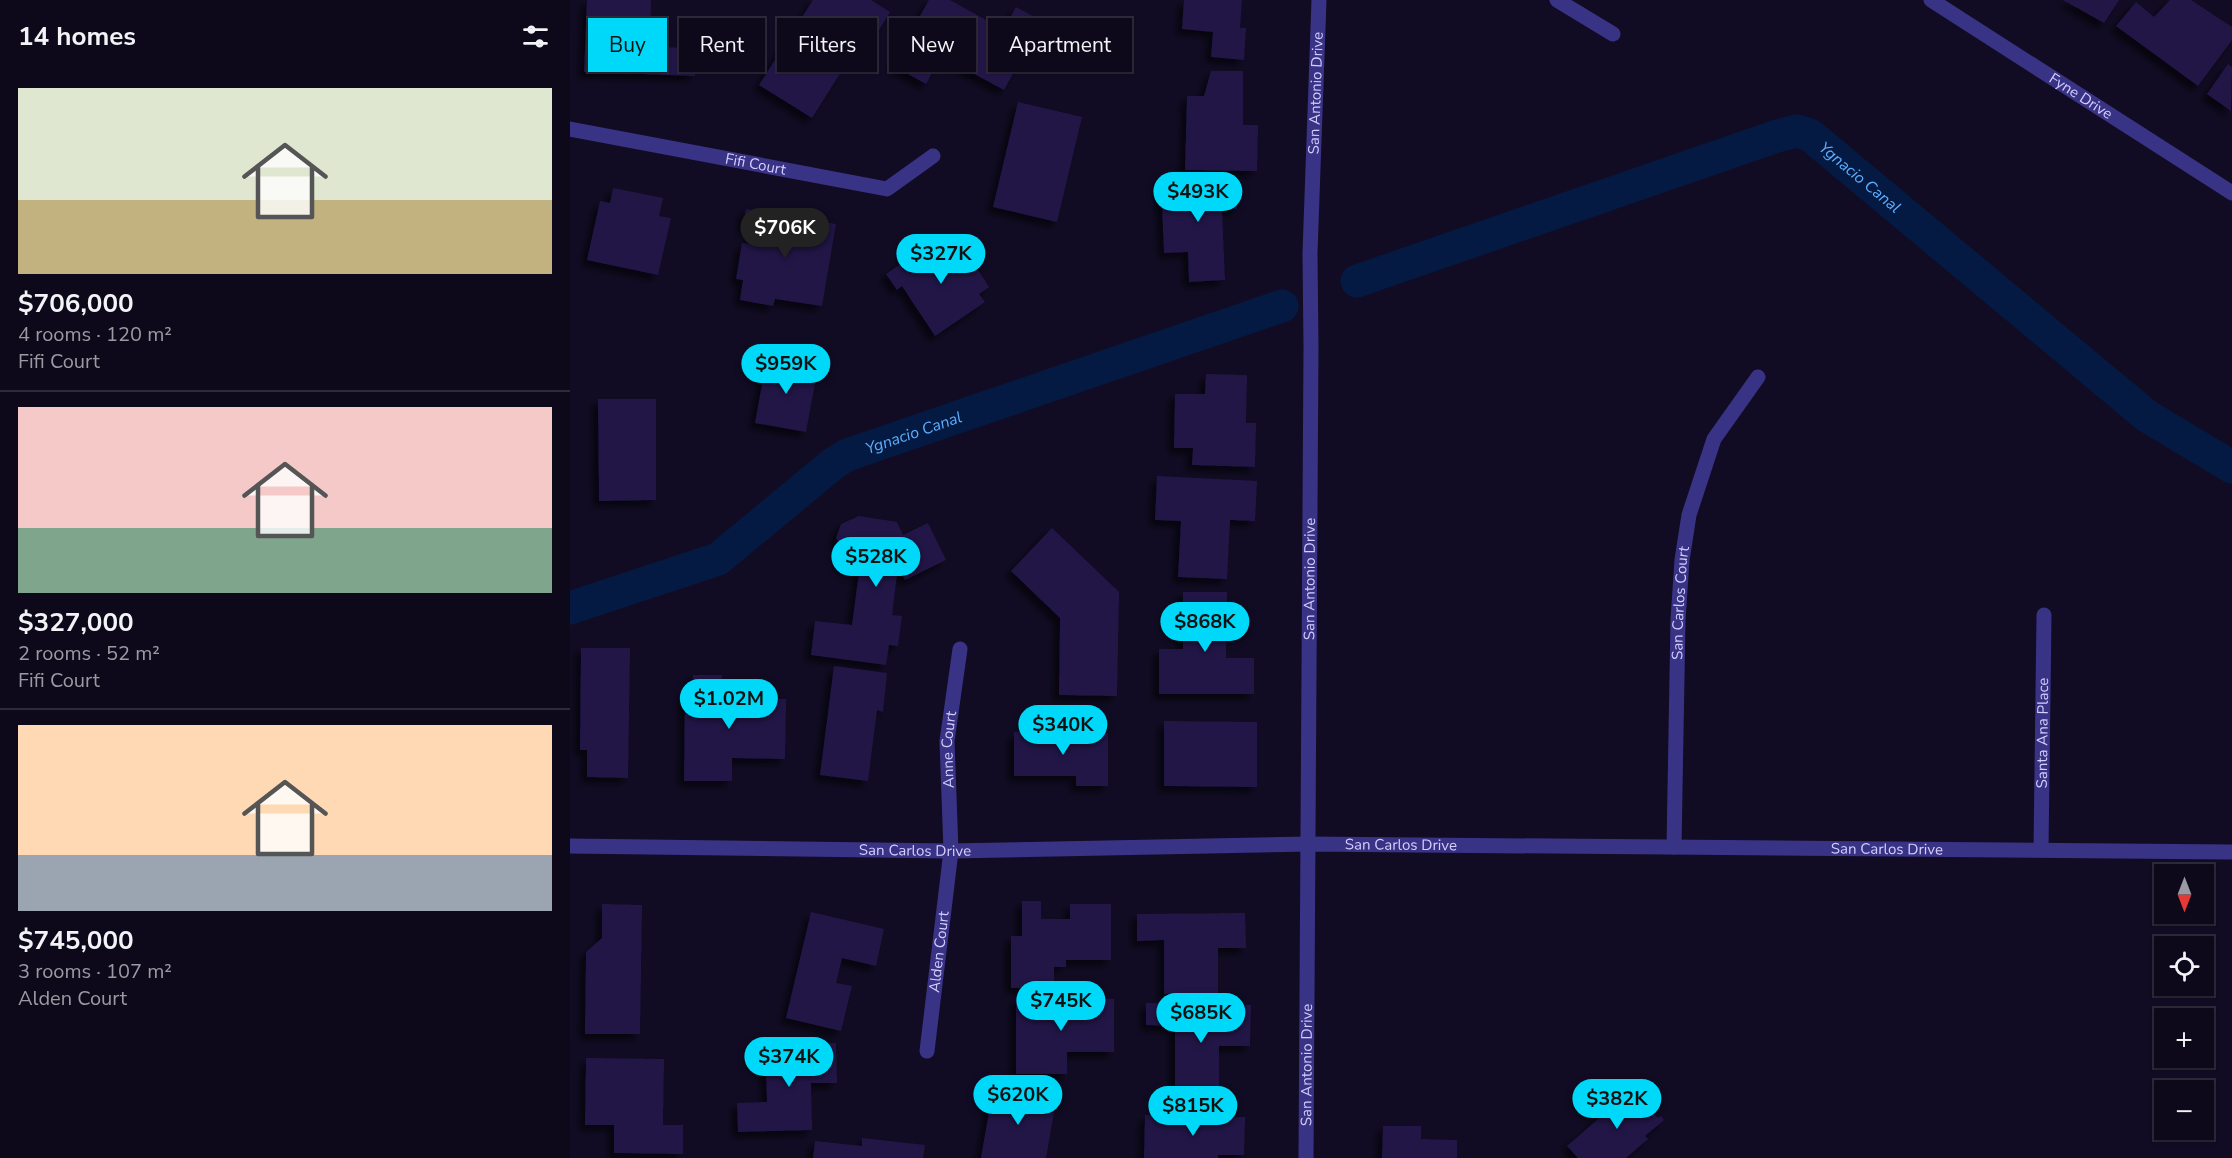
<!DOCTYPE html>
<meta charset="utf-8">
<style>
:root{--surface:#0d091a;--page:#161223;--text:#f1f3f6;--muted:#9a9aa2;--line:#2d2a39;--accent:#00d8f9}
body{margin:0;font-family:"Nunito Sans",sans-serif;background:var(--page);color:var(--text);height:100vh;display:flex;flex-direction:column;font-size:22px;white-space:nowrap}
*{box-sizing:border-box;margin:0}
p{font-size:20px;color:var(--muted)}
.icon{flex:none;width:33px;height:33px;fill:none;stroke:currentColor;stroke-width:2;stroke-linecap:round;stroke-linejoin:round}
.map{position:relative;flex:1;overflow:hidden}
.sheet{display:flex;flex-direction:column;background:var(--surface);width:570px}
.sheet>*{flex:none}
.guide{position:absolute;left:18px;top:18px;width:570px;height:54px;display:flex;gap:12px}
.needle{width:39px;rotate:180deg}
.fabs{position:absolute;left:1584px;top:864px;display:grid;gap:12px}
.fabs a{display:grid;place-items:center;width:60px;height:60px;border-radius:0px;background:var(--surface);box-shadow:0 2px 4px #0004,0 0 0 2px var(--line);font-size:30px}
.price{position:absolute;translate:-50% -51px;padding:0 14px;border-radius:21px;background:var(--accent);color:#111;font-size:20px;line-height:39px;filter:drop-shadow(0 2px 3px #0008)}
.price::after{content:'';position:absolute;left:50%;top:36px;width:18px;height:14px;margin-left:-9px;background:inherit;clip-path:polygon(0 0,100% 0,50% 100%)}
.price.selected{background:#222;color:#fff}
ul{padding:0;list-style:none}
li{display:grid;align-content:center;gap:12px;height:318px;padding:0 18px}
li+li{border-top:2px solid var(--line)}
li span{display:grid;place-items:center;height:186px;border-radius:0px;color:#555}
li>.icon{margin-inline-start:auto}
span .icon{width:108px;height:108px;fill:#fffc;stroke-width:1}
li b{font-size:26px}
h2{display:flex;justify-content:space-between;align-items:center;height:72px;padding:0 18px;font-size:26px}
.pill{padding:0 21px;border-radius:0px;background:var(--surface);box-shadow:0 2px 4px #0004,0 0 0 2px var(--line);font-size:21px;line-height:54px}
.pill.selected{background:var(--accent);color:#111}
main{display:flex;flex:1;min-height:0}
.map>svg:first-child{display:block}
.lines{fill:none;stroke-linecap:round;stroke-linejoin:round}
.canal{stroke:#051a43;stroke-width:33}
.building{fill:#221646;filter:url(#shadow)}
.minor{stroke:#393386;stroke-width:15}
.labels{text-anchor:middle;stroke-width:4.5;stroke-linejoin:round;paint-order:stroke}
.street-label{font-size:15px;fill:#d5ceff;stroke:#110c23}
.water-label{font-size:16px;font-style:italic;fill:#5caeff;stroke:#110c23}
</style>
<main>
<section class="sheet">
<h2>14 homes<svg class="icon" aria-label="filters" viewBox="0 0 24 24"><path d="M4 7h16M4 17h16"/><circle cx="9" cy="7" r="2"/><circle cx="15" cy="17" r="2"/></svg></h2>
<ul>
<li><span style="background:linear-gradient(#dfe7d0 60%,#c2b280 0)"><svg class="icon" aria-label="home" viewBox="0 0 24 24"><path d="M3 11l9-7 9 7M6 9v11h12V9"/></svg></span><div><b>$706,000</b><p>4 rooms · 120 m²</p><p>Fifi Court</p></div></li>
<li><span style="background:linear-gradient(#f6c9c9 65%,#7fa58c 0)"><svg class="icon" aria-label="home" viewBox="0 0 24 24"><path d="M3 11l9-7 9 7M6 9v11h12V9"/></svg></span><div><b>$327,000</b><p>2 rooms · 52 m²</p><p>Fifi Court</p></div></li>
<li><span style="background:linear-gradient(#ffd9b3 70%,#9aa5b1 0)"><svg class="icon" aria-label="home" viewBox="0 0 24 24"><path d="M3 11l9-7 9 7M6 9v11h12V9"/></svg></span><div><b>$745,000</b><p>3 rooms · 107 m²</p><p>Alden Court</p></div></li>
</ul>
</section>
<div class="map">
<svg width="1662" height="1158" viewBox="0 0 1662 1158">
<defs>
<filter id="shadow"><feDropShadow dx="-5.5" dy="5.5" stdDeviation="3" flood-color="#0009"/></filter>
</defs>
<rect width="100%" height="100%" fill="#110c23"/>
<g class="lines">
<g class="canal">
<path id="s1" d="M787,281L1207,136L1227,131L1240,135L1577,416L1662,467"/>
<path id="s2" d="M0,608L148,559L264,463L277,455L712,306"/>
</g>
</g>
<path class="building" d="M17,0H81L80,47L126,48L125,76L14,72Z
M243,0H301L320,12L303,40L281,26L258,64L271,72L242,118L189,85Z
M359,0H380L434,30L446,7L472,21L434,90L371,56L356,84L322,65Z
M614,0H672L670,28H676L674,60L641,57L643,32L612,29Z
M1493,0H1549L1534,23Z
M1600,0H1621L1662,27V40L1628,86L1546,26L1566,2L1584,17Z
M1658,64L1662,67L1661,111L1637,94Z
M641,71H673V125H688L687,171L615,170L617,96H634Z
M448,102L512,117L487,222L423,207Z
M666,177L667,209L652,210L655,280L619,282L618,252L594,253L591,180Z
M43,188L93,198L89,216L101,218L88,275L17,260L30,201L40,203Z
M176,209L266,224L252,306L205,299L203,306L170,300L173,280L166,279L172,243L181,244L184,228L173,226Z
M362,243L367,251L373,246L380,255L393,247L419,287L409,294L415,302L365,336L332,286L327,290L316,274Z
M197,357L248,367L236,432L185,423Z
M636,374L677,375L676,423H686L685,467L622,465L623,448H604L605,394H635Z
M28,399H86V500L29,501Z
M587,476L687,481L685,521L660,520L657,579L608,577L611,521L585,520Z
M289,516L327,522L333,535L358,523L376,560L335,580L328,566L322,615L332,616L328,646L319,645L316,665L241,655L245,621L282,625L291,557L275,555L266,538L271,524Z
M482,528L549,592L547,696L489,695L490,618L441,571Z
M613,592H657L656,658H684V694H589V649H613Z
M11,648H60L58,778L17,777V750H10Z
M264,666L317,673L313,712L307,710L298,781L250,775Z
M123,675H152L151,698L216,699L215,759L162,758V781H114L115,691L122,692Z
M594,721L687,722V787L594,786Z
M444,732L538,733V786H506V776H444Z
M452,901H471V919H500V904H541V960H496V967H484V988H441V936H452Z
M32,904L72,905L70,1034H15L16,952L32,938Z
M241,912L314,929L306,966L272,958L266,983L282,986L271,1031L216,1018Z
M675,913L676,948H648V994H594V940L567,941V914Z
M446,998L544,999V1052H497V1074H446Z
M576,1003L681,1005L680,1046H649V1104H605V1026L576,1025Z
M266,1043L267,1083H241L242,1130L168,1132L167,1103L197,1102L195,1045Z
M16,1058L94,1059L93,1125H113V1154L44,1153V1125H15Z
M423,1089L486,1101L476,1158H411Z
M1063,1089L1088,1118L1091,1116L1094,1120L1075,1136L1078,1139L1056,1158H1008L997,1146Z
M575,1115L675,1117L674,1155H648V1158H574Z
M813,1126H851V1139L887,1140V1158H812Z
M292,1138L355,1145L353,1158H243L245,1141L292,1146Z"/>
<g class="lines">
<g class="minor">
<path d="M987,0L1043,34"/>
<path id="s3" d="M1361,0L1662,193"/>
<path id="s4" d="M0,129L317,189L363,156"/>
<path id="s5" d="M0,846L381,851L738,844L1662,852"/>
<path id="s6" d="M1104,847L1108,620L1112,560L1119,515L1144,439L1188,377"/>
<path id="s7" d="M1471,850L1474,615"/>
<path id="s8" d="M357,1051L381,851L377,741L390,649"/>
<path id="s9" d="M736,1158L741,347L740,253L749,0"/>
</g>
</g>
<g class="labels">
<g class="street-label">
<text dy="5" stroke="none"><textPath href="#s9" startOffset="1065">San Antonio Drive</textPath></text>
<text dy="5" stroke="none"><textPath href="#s3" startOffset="178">Fyne Drive</textPath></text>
<text dy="5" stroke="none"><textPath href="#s4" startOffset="189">Fifi Court</textPath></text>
<text dy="5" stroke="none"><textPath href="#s9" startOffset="579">San Antonio Drive</textPath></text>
<text dy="5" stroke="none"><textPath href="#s6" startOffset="244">San Carlos Court</textPath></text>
<text dy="5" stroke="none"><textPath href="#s7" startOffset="117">Santa Ana Place</textPath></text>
<text dy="5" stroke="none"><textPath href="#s8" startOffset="303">Anne Court</textPath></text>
<text dy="5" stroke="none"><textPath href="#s5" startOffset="831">San Carlos Drive</textPath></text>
<text dy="5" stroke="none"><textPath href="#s5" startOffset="1317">San Carlos Drive</textPath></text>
<text dy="5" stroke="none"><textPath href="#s5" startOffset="345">San Carlos Drive</textPath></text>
<text dy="5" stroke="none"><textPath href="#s8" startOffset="100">Alden Court</textPath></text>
<text dy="5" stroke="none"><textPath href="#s9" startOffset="93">San Antonio Drive</textPath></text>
</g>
<g class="water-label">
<text dy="6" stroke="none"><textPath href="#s1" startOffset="544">Ygnacio Canal</textPath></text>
<text dy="6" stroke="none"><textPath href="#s2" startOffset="392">Ygnacio Canal</textPath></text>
</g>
</g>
</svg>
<div class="fabs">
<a><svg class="needle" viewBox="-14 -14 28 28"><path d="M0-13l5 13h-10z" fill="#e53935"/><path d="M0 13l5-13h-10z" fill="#9a9aa2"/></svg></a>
<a><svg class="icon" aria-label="locate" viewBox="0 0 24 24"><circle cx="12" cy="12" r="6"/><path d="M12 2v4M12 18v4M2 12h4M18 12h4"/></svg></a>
<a>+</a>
<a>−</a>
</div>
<b class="price" style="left:628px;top:223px">$493K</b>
<b class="price selected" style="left:215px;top:259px">$706K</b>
<b class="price" style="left:371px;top:285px">$327K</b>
<b class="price" style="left:216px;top:395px">$959K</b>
<b class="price" style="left:306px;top:588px">$528K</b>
<b class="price" style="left:635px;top:653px">$868K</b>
<b class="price" style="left:159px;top:730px">$1.02M</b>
<b class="price" style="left:493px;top:756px">$340K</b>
<b class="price" style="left:491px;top:1032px">$745K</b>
<b class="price" style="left:631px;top:1044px">$685K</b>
<b class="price" style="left:219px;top:1088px">$374K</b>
<b class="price" style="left:448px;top:1126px">$620K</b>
<b class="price" style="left:1047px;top:1130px">$382K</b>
<b class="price" style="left:623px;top:1137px">$815K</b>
<div class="guide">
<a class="pill selected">Buy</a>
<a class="pill">Rent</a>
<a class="pill">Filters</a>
<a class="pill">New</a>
<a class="pill">Apartment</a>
</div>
</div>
</main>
